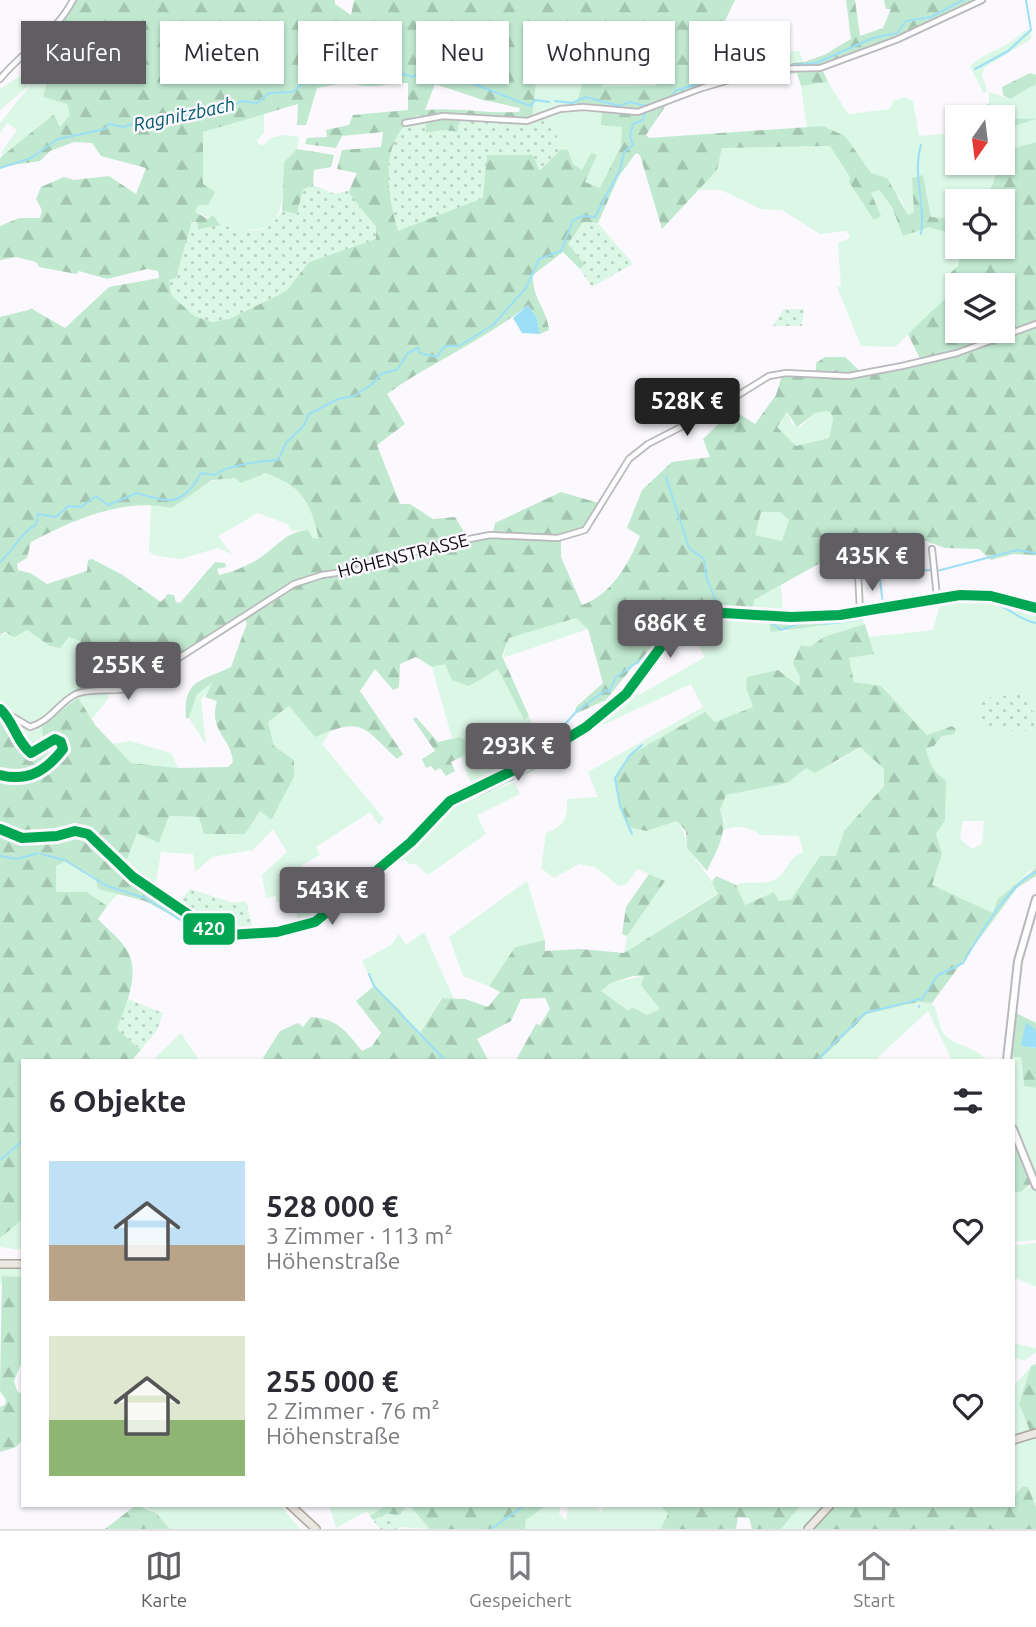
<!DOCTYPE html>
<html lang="de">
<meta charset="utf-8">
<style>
:root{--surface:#fff;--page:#f2f2f3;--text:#2b2b33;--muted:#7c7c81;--line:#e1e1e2;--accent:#605e62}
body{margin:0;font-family:Ubuntu,sans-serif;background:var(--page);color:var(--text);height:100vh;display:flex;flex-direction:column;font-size:26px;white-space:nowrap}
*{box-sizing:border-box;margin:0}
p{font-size:23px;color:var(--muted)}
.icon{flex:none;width:38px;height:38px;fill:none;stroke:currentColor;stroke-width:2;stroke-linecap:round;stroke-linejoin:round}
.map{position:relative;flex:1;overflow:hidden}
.panel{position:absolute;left:21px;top:1059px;width:994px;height:448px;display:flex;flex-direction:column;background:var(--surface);border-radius:0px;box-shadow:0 2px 5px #0004}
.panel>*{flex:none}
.banner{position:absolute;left:21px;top:21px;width:994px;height:63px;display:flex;gap:14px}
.needle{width:46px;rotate:194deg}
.controls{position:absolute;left:945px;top:105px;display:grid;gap:14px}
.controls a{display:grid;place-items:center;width:70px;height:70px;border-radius:0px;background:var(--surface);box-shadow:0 2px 5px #0004;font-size:35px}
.price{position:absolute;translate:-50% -60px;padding:0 16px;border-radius:7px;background:var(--accent);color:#fff;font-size:23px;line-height:46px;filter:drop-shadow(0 2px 4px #0008)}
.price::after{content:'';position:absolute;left:50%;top:42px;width:21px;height:16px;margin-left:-10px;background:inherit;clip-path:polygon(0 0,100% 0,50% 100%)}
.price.on{background:#222;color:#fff}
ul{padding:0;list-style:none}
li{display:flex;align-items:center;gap:21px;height:175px;padding:0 28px}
li span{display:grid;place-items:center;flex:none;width:196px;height:140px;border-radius:0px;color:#555}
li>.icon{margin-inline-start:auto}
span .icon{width:84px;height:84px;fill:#fffc;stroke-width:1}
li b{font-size:30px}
h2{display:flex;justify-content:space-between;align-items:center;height:84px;padding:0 28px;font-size:30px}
.tag{padding:0 24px;border-radius:0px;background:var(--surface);box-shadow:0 2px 5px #0004;font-size:24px;line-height:63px}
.tag.on{background:var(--accent);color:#fff}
.dock{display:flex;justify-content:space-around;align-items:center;height:98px;border-top:2px solid var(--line);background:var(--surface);font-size:19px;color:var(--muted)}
.dock a{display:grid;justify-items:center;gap:4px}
.dock .on{color:var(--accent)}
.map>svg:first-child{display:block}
.green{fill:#dbf7e5;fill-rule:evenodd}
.forest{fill:url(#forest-firs);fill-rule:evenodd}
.garden{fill:url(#garden-dots)}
.water{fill:#9cdff6}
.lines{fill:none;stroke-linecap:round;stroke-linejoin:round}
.stream{stroke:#9cdff6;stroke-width:2}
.minor-casing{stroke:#bab8bc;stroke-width:8}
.tertiary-casing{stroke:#bab8bc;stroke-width:10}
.secondary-casing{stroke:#bab8bc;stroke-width:10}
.primary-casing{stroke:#aca69d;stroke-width:10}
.minor{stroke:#fefeff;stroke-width:4.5}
.tertiary{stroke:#fefeff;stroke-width:6}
.secondary{stroke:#f5f3f0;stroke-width:6}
.primary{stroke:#ebe8e2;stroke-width:7}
.bus-1-casing{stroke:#fbf8fe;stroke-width:16}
.bus-1{stroke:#00a651;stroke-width:10}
.labels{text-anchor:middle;stroke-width:5;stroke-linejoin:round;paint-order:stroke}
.street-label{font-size:18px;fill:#0d0b0e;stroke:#fbf8fe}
.water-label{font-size:19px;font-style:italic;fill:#035a6f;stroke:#fbf8fe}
.line-badge{stroke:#fbf8fe;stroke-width:2.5}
.badge-label{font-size:19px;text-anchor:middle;font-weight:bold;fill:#fff}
</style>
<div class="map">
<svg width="1036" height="1529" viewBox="0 0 1036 1529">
<defs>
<pattern id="forest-firs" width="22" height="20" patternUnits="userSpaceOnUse" patternTransform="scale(1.75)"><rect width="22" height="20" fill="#c0e9d0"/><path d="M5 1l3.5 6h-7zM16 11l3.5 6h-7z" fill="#a4c6b1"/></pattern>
<pattern id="garden-dots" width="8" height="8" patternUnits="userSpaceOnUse" patternTransform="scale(1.75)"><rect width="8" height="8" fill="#dbf7e5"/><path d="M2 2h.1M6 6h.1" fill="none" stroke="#bbd2c3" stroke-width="1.8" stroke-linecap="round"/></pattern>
</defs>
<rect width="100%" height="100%" fill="#fbf9fd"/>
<path class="green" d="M1031,30V39L984,68L982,76L987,90L984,94L970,66C983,52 1008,49 1024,31Z
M799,51L803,61L779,64L778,53Z
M34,67L41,78L49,76L43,97L67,104L70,115L61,127L53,114L4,156L1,153L17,130L7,123L0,133V123L32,83L0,110V89Z
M552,69L584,77L602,112L622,126L621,146L600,189L585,182L593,165L591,153L582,170L573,164L568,150L561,149L549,111L532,118L537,75Z
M642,73L658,79L656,87H603L600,81Z
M828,82L848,114L890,109L893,101L905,97L913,101L919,136L957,133V163H996L994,182L982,201H957L958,266L951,272V294L895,347L861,346L837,287L841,286L838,243L850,238L847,231L820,234L782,210L761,209L721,190H696L717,170L722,148L830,146L880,216L870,193L879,190L892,207L903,235L929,227L934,219L931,217L923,175L914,212L907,215L902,200L871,173L845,136L823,126L807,128L801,86Z
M1036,84V142L1003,151V130L1033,120L1004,118L989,103V92L1010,99Z
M264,113V133L257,140L258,144L264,145L270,138L285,135L299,137L297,149L284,162C282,215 284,240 221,226L218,221L195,212L203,184V132Z
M825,410L830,412L833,418L829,438L796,446L777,427L787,412L792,424L800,427L815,413Z
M267,473C303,487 310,503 320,540L312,539L307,530L292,531L287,524L258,513L218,536L232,554L218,548L180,559L153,555L149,551L151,503L172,508C191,495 219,467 242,482Z
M761,512H780L789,520L782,541L755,535Z
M781,585L783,614L767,611L783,632L798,626L863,620L865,624C825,637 804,640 799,686L778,670L747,677L746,688L754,707L715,722L704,712L673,732L625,813L629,827L646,831L677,821C687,833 683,841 690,851C700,866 710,877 718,893L624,953L627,936L665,881L637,869L627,884L619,886L595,867L579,864L554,878L541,868L546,833C564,826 568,819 567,799L598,797L588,772L703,707L691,684L592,730L591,719L631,687L639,695L705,657L684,620L753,601Z
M975,593L1036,610V712L1032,711L1015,730L1036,731V868L1028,872L993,913L931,885L942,854L936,834L945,820L939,777L927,759L926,747L934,746L952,726L927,735L881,686L854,682L849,658L874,654L869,637L933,630L943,594ZM963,821H984L982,844L972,849L960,839Z
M576,618L588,629L503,658L509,638Z
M27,630L50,646L69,637L82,641L75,669L82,674L75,694L108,693V699L92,719L78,699L43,739L27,743L19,725L0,712V635Z
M445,663L498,669L524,720L529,716L540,746L501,756L482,749L500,764L504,762L509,774L479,797L514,782L520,794L477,815L486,834L428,875L415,863L410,865L405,860L402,862L392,854L421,828L437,807L473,788L461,757L471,752L459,737L452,738L432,667Z
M213,681L212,687L201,699L206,745L189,718L197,694Z
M290,705L314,736L331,730L322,744L384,819L379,825L370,812L316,847L320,855L302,865L315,891L330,909L298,926L295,899L276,902V896L266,898L262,875L287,852L273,829L253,850L212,857L195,872L193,854L161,852L155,887L178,903L189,917L183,918L123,871L137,832L168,816L200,817L204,834H245L260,811L271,820L294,777V760L274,746L268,722Z
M130,741L171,753L178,768L131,763L112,744Z
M860,747L884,769V786L844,831L836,857L820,856L791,901H779L774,892L745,905L736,885C748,879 766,888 780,876C790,866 789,858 803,852L799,836L760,835C749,826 736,825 723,830L725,820L720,810L726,795L787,783L806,768L835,763Z
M66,861L95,877L98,889L118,894L107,906L87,892L56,893V866Z
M527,881L545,940L515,947L489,986L463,976L449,937Z
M424,932L454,999L441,998L419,1036L399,1009L374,986L362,961L391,945L399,934L406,945Z
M646,975L660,1009L647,1015L632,1007L629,1011L601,991L611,983Z
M918,1002L932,1003C940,1013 937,1030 948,1038C961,1047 975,1047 986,1060H952L928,1011L875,1060H820L867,1014Z
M181,1033L198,1059L153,1060Z
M1010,1057H1021L1024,1086L1036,1088V1183L1013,1126V1060H1009Z
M1031,1186L1036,1191V1240L1013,1242V1192H1021Z
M23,1219V1250L0,1247V1238Z
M1036,1243V1287L1013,1277V1246Z
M0,1266H23V1277L3,1276L0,1287Z
M1013,1343L1036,1348V1352L1024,1361L1013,1357Z
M1031,1366L1019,1404L1030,1431L1036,1429V1507L1028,1487L1023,1486L1013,1497V1387Z
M142,1505H280L300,1529H170L156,1513Z
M329,1505H387L370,1516L367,1511L336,1528Z
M409,1505L430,1529L400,1527L394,1515H401Z
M547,1505H561L559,1514L566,1521L568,1505H594L601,1512L606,1505H661L668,1514L661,1526L663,1529H525L526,1520Z
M801,1505L822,1506L823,1514L812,1529H781Z"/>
<path class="forest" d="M75,0H335V4L351,15L354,0H735L707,58L710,70L804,62L824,55L851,39L846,0H855L860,36L883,28L891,9H886L884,0H973L891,43L822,69L828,82L801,86L797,73L706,88L670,99L646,135L649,138L823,126L845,136L871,173L887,178L908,215L914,212L912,178L923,175L931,217L951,219L956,226L953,234L929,227L903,236L892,207L879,190L871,193L881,216L874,220L849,182L850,177L830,146L722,148L717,170L662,229L640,155L636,153L619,176L598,223L583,222L585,265L580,269L563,252L533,275C532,299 547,309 549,330L540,334L537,318L528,305C485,340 432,362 387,394L405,424L377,445L400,504H410L433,519L455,517L469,540L492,537L495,523L561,492L602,504L586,533L561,541V557L582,605C611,595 629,564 640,536L627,528L642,490L672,462L710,457L703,439L733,410L755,424L776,395L783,372L816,374V363L825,357H845L861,372L920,359L908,334L950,294L951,272L958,266L960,247H1003V201H982L994,182L996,163H1003V151L1036,142V555L1013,554L991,560L979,549L945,548L918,538H865L754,600L752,611L702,614L673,624L647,663L634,665L606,700L575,714L576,707L603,683L588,629L576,618L509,638L502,656L529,716L524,720L498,669L469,686L452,680L445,664L432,667L416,657L400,664L399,687L393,690L375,669L360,691L403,754L397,759C362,725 362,717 315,737L289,706L268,722L274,746L294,760V777L271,820L260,811L245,834H204L199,817L169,816L159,843L137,833L123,870L182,918L189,917L213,934L211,936L145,901L98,889L95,877L66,861L56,866V892H87L107,906L98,919C107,929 122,940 128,952C140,975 125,1007 118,1029L141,1050L132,1060H23V1219L0,1238V712L19,724L27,743L43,739L42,724L78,698L96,726L131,763L178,768L228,767L233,762C231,737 208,731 217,701L205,697L213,682L197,694L189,718L186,719C183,679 200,682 231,667L247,623L243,615L171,661L146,686L124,693L75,694L82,674L75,669L81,641L69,637L60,648L50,646L27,630L14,637L5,632L0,635V317L32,309L65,328L109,287L159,278L158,271L147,269L107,279L79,271L76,274L39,267L36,262L16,257L0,260V226L19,218H40L42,210L36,199L41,187L64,177L74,180L109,176L136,194L146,168L101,156L92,143L74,142L50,151L40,161L0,167V158L54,114L60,127L70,115L67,104L43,97L49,76L60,71L59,64L36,71L34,67L45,60L37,54L36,47L53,34ZM552,69L584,77L575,110L602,112L601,125L622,127L621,146L600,188L585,182L597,155L591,153L582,170L573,164L568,150L561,149L540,170L533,155H487L388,167L405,123L425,117L426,133L444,130L457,132L462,115L532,118L537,75ZM642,73L646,79H657L656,86L603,87L601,81ZM349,82C371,91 385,82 408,83V110L353,115L349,125L326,130L327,137L307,138L305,144L336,148L342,136L383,132L381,147L342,150L337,169L357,173L348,193L376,227L375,239L309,262L286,291L231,318L212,322L176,278L192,222L199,229L221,226L213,215L208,219L195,212L198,205H208L215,192L203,184V132L298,104L297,125H306L317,88ZM435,84L483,100L520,108L519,112C488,114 457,107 425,110ZM957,285H1003V331H957ZM825,411L830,412L833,418L829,438L796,446L777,427L787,412L797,427L815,413ZM266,473C303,487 310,502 319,539L312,538L308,530C283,532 275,550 255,561C244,567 232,572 219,575L217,569L226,567L225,563L215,562L180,603L176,602L174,595L168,594L161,602L121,574L92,559L88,560L87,571L47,584L30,573L18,570L17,564L27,558L31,542C73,520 124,497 172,508L212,480L235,478L241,483ZM761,512H780L789,520L782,541L755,535Z
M1030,73L1036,75V84L1010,99L1003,95L1002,87Z
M989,103L1004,118L1036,119L1003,130V117H972Z
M297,149L334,155L331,167L314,170L313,185L303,190L297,214L282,211L284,162Z
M860,610L863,620L771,632L767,611L829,614Z
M865,624L874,654L849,658L854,682L881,686L927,735L952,726L956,729L954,734L942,736L934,746L926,748C928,760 934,775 946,780L945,820L936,834L942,854L932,885L993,913L998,899L1036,868V876L1017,888L932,1003L918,1002L867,1014L820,1060H516L536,1024L540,1025L550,1009L545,998L521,999L511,1021L477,1039L488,1060H267L263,1058L280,1031L298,1023L303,1027L311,1017C338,1019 346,1031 362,1051L372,1046L381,1033L356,1001L374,986L399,1009L419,1035L442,998L465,999L488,1007L500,992L489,986L515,947L545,940V951L580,949L624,953L718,894L712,882L716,876L736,885L745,905L774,892L779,901L791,900L820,856H836L844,831L884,786V769L860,747L815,773L806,768L787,783L726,795L720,810C730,830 716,851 707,871L687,848L686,831L677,821L646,831L629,827L620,806L615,778L630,755L705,712L715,722L753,707L746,688L747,677L778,670L799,686L800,677L793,663L801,645L810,647L824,637ZM633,976H644L641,985L660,1009L647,1015L632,1007L629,1011L601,991L611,983Z
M416,717L438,742L459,737L470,742L471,752L451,762L455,771L446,776L440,768L435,771L431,766L426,768L422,759L435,751L413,719Z
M538,761L542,766L479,797L477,791Z
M649,874L665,881L627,936L622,934L626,907Z
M1014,1012L1036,1023V1030L1027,1024L1031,1048H1036V1088L1024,1086L1021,1057H1010Z
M1013,1126L1034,1181L1021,1192H1013Z
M2,1276L23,1277V1359L14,1381L17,1391L23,1395V1439L16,1447L0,1452V1407L5,1405L6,1400L0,1391Z
M1036,1364V1429L1030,1431L1019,1404L1031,1366Z
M1023,1486L1028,1487L1036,1507V1529H812L823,1514L822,1506L817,1505H1013V1497Z
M136,1505L156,1513L170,1529H105Z
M387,1505H408L400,1515L387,1514L373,1520L370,1516Z
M409,1505H547L526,1520L525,1529H430Z
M661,1505H801L781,1529H752L749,1518L738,1517L736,1529H663L661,1527L668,1514Z"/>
<path class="garden" d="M549,111L561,149L539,170L533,155H487L483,198L398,231C387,194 378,139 417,115L425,117L426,133L444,130L457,132L462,115L532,118Z
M313,185L335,194L350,190L349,193L376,228V239L309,262L286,291L231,318L212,322L194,316L171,295L169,280L176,278L192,221L197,222L199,229C206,228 215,225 222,226C250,228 261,241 282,211L297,214L303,190Z
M583,222L598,223L633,264L592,287L580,269L585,265L568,244Z
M784,309H804L802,326H773Z
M1028,693L1032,711L1036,712V731L984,730L976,699Z
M190,889L234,903L246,901L255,936L221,935L182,910L178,903Z
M128,999L163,1013L157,1030L141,1050L117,1029Z
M387,1514L394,1515L400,1527L398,1529H380L373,1520Z"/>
<path class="water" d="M528,305L537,318L540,334L522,333L513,318Z
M1026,1022L1036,1030V1048L1021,1046Z"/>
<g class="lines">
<path class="stream" d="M773,67L816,63L873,38L897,33L906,21L931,17L963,0
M975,69L1008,51L1031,30L1026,0
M671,97L676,90C705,85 722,67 754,70
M555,101L572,103L586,97L619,106L630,102L645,106L660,102
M0,168L31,158L58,139L105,129L109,124L124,127L142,120L175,121L185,115L200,114L222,107L230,108L241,101L257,103L269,93L293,92L305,81L314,84L333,67L352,69L356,66L367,77L378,69L397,67L403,74L413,77L422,71L432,80L437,75L477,85L530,106L535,100L549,102
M921,234C926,203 912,175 921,145
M666,477L689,548L704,559L706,576L719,610
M0,562C10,554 24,529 36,525L38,514L56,517L68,506L81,507L96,496L108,505L137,493C169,502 182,508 201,473L214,475C228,465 260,461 278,460L286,443L304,425L309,414L338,399L354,396L371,385L382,373L397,370L408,353L418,348L420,353L436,357L445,346H459L493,325L526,288L539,259L561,251L573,220L583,216L595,217L620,170L624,152L633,145L630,136L633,124L643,120L645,112
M937,571L1017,550L1036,553
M946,600C964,599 984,597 1001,606C1014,612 1022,621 1036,623
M883,604L879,572L931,570
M743,610L751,607L752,610
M764,617L781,630L809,620C825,629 864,619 882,611
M666,634L673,624L683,621
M555,735L577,711L606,690L609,692L616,677L655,650
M506,778L529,769L540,760
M446,808L495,784
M632,834L620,806L615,778L630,755L642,745
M41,854L64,860
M0,856L17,859L38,853
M66,861L107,886L145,898L187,924L192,922L221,938
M390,864L408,849L433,822
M340,907L358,891
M317,924L333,913
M263,936L277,937L308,927
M225,941L230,939
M957,966L963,963C979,936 1008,885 1036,872
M369,974L374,986L445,1060
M921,1000L938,975L955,967
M907,1003L919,999
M919,1007V1006
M817,1060L865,1013L905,1003
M0,1160L23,1141
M491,1529L525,1505"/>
<defs>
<path id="minor" d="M0,79C24,49 54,36 73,0
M405,123L443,116L527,121L560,109L583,107L638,112L702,88L767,69L820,68L896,40L982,0
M932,549L937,597
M860,611L858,572L877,569
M8,714L30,727C51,721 58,703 76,694C93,687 114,693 132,688L294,584L322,575L364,569L428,547L490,535L558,538L585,530L629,459L648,444L714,410L769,376L786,373L849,376L902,366L957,353L1036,324"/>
<path id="tertiary" d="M1007,1060L1018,961L1036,899
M1013,1129L1036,1186"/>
<path id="secondary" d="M0,709C17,721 12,742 31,753L55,739L61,742L63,749C47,772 28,784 0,775
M0,829L22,838L57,836L75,831L88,834L133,877L211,930L230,935L277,932L315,922L411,842L440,809L450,801C512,773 576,741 626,694C647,674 662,634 686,622C717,606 758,614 791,617C857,621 919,592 985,595C1002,596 1019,605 1036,608"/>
<path id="primary" d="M0,1264H23
M1013,1440L1036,1433
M290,1505L316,1529
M808,1529L830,1505"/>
</defs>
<use href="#minor" class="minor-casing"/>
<use href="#tertiary" class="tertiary-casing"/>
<use href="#secondary" class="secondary-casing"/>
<use href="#primary" class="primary-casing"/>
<use href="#minor" class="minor"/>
<use href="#tertiary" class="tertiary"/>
<use href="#secondary" class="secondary"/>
<use href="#primary" class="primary"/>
<defs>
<path id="bus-1" d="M0,709C14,722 16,741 31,753L55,739L61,742L63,749C46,771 28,782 0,775
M0,829L22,838L57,836L75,831L88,834L133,877L211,930L230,935L277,932L315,922L411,842L450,801L520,767L586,727L626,694L669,636L686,622L724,613L791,617L840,615L960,595L991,596L1036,608"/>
</defs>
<use href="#bus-1" class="bus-1-casing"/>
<use href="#bus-1" class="bus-1"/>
</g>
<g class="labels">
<g class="street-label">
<text transform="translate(403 556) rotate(-14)" y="6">HÖHENSTRASSE</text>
</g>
<g class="water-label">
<text transform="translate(184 114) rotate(-12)" y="7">Ragnitzbach</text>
</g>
</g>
<rect class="line-badge" x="182" y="912" width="54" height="34" rx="7" fill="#00a651"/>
<g class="badge-label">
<text x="209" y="935">420</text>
</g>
</svg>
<div class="controls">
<a><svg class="needle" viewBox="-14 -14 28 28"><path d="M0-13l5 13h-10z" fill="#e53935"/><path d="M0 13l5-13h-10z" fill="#7c7c81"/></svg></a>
<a><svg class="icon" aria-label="locate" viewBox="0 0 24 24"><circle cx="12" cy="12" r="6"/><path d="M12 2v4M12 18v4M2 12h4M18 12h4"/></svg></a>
<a><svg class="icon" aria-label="layers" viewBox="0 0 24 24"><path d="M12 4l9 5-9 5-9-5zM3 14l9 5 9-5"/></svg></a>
</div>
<b class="price on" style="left:687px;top:438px">528K €</b>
<b class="price" style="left:872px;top:593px">435K €</b>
<b class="price" style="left:670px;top:660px">686K €</b>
<b class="price" style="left:128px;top:702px">255K €</b>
<b class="price" style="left:518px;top:783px">293K €</b>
<b class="price" style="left:332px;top:927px">543K €</b>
<div class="banner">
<a class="tag on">Kaufen</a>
<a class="tag">Mieten</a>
<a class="tag">Filter</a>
<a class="tag">Neu</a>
<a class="tag">Wohnung</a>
<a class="tag">Haus</a>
</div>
<section class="panel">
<h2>6 Objekte<svg class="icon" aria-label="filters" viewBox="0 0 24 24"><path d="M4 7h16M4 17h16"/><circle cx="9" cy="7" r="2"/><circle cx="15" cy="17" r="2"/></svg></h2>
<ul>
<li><span style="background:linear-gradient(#bfe0f5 60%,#b9a48a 0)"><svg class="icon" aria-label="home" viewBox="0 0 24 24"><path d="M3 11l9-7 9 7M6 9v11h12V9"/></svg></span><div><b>528 000 €</b><p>3 Zimmer · 113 m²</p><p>Höhenstraße</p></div><svg class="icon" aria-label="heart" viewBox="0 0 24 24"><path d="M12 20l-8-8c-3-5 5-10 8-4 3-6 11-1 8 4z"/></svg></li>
<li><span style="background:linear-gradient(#dfe7d0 60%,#8fb573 0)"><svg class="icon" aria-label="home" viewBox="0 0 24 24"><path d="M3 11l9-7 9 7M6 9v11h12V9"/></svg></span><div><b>255 000 €</b><p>2 Zimmer · 76 m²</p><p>Höhenstraße</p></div><svg class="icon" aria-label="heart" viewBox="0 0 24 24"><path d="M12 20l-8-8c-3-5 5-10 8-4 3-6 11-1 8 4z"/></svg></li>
</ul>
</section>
</div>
<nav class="dock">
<a class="on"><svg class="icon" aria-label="map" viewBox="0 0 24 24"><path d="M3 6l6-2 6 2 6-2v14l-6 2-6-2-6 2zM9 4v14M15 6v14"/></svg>Karte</a>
<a><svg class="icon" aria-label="saved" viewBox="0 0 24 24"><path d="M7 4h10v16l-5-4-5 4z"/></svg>Gespeichert</a>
<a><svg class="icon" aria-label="home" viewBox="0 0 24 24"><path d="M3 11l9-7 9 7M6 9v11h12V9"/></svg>Start</a>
</nav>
